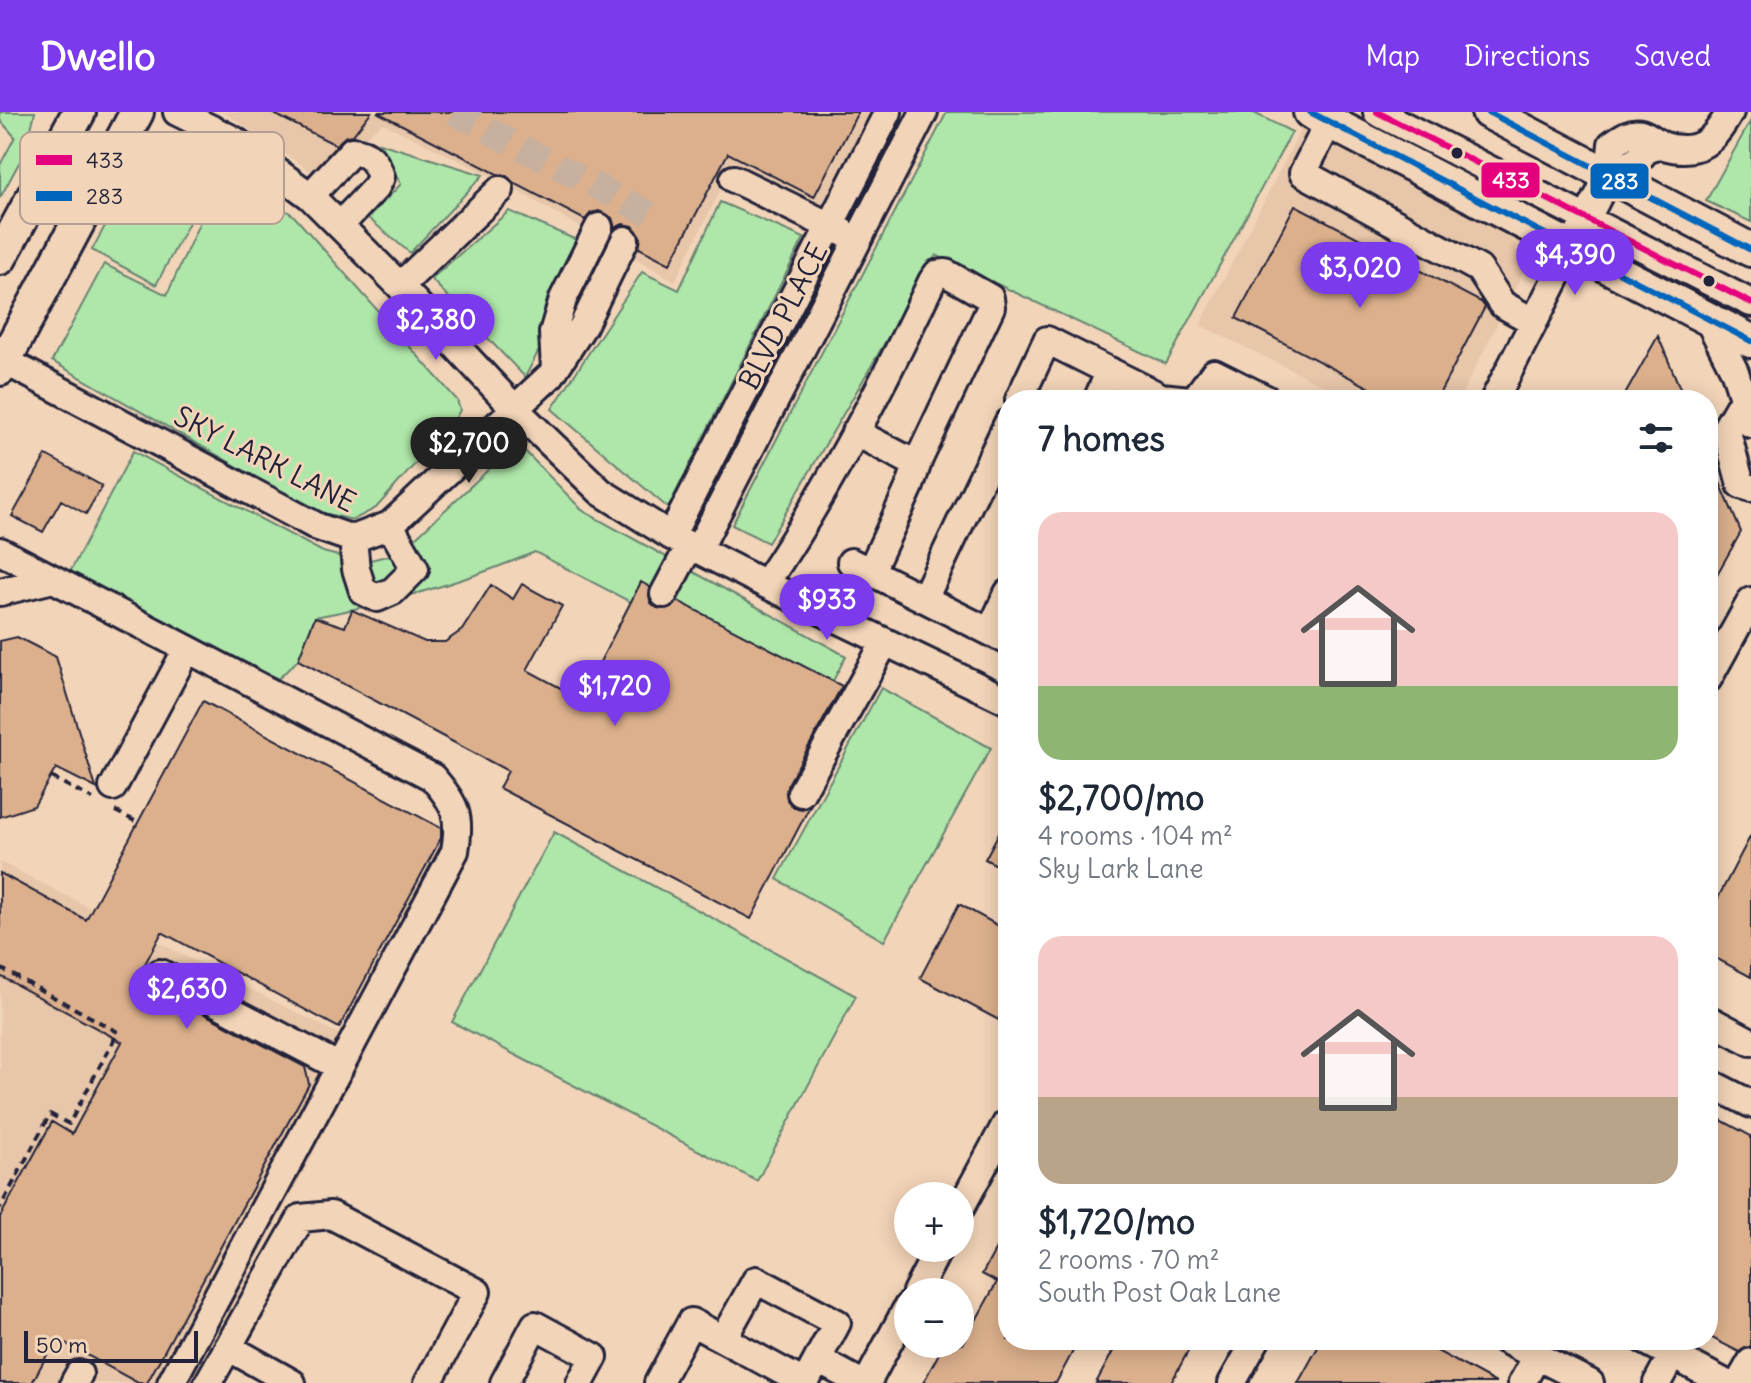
<!DOCTYPE html>
<meta charset="utf-8">
<style>
:root{--surface:#fff;--page:#f2f2f3;--text:#1f2937;--muted:#747a83;--accent:#7c3aed}
body{margin:0;font-family:Delius,sans-serif;background:var(--page);color:var(--text);height:100vh;display:flex;flex-direction:column;font-size:30px;white-space:nowrap}
*{box-sizing:border-box;margin:0}
p{font-size:26px;color:var(--muted)}
.icon{flex:none;width:44px;height:44px;fill:none;stroke:currentColor;stroke-width:2;stroke-linecap:round;stroke-linejoin:round}
.map{position:relative;flex:1;overflow:hidden}
.side{position:absolute;left:998px;top:278px;width:720px;height:960px;display:flex;flex-direction:column;background:var(--surface);border-radius:32px;box-shadow:0 4px 20px #0003}
.side>*{flex:none}
.buttons{position:absolute;left:894px;top:1070px;display:grid;gap:16px}
.buttons a{display:grid;place-items:center;width:80px;height:80px;border-radius:50%;background:var(--surface);box-shadow:0 4px 20px #0003;font-size:40px}
.scale{position:absolute;left:24px;bottom:20px;width:174px;box-sizing:border-box;padding-left:8px;border:4px solid #22223b;border-top:0;font-size:22px;line-height:28px;white-space:nowrap;color:#22223b;-webkit-text-stroke:6px #f2d4b8;paint-order:stroke}
.price{position:absolute;translate:-50% -68px;padding:0 18px;border-radius:28px;background:var(--accent);color:#fff;font-size:26px;line-height:52px;filter:drop-shadow(0 2px 4px #0008)}
.price::after{content:'';position:absolute;left:50%;top:48px;width:24px;height:18px;margin-left:-12px;background:inherit;clip-path:polygon(0 0,100% 0,50% 100%)}
.price.current{background:#222;color:#fff}
ul{padding:0;list-style:none}
li{display:grid;align-content:center;gap:16px;height:424px;padding:0 40px}
li span{display:grid;place-items:center;height:248px;border-radius:24px;color:#555}
li>.icon{margin-inline-start:auto}
span .icon{width:144px;height:144px;fill:#fffc;stroke-width:1}
li b{font-size:34px}
h2{display:flex;justify-content:space-between;align-items:center;height:96px;padding:0 40px;font-size:34px}
header{display:flex;align-items:center;gap:48px;box-sizing:border-box;height:112px;padding:0 40px;background:var(--accent);color:#fff}
header strong{font-size:38px}
nav{display:flex;gap:44px;margin-inline-start:auto;font-size:28px}
.map>svg:first-child{display:block}
.built{fill:#e7c6a9}
.green{fill:#afe6a9;stroke:#688472;stroke-width:2}
.building{fill:#dcb08c;stroke:#22223b;stroke-width:2}
.lines{fill:none;stroke-linecap:round;stroke-linejoin:round}
.minor-tunnel{stroke:#c8b09f;stroke-width:26;stroke-dasharray:26 13;stroke-linecap:butt}
.minor-casing{stroke:#22223b;stroke-width:32}
.major-casing{stroke:#22223b;stroke-width:38}
.path{stroke:#22223b;stroke-width:4;stroke-dasharray:8 6;stroke-linecap:butt}
.minor{stroke:#f2d4b8;stroke-width:26}
.major{stroke:#f2d4b8;stroke-width:32}
.bus-1-casing{stroke:#f2d4b8;stroke-width:12}
.bus-2-casing{stroke:#f2d4b8;stroke-width:12}
.bus-1{stroke:#e5007d;stroke-width:6}
.bus-2{stroke:#0065bd;stroke-width:6}
.bus-dot{fill:#22223b;stroke:#f2d4b8;stroke-width:3}
.labels{text-anchor:middle;stroke-width:6;stroke-linejoin:round;paint-order:stroke}
.street-label{font-size:28px;fill:#22223b;stroke:#f2d4b8}
.key{fill:#f2d4b8;stroke:#b49f92;stroke-width:2}
.key-label{font-size:22px;fill:#22223b}
.line-badge{stroke:#f2d4b8;stroke-width:3}
.badge-label{font-size:22px;text-anchor:middle;font-weight:bold;fill:#fff}
</style>
<header>
<strong>Dwello</strong>
<nav><a>Map</a><a>Directions</a><a>Saved</a></nav>
</header>
<div class="map">
<svg width="1751" height="1271" viewBox="0 0 1751 1271">
<rect width="100%" height="100%" fill="#f2d4b8"/>
<filter id="ink" filterUnits="userSpaceOnUse"><feTurbulence type="fractalNoise" baseFrequency=".0125" numOctaves="2"/><feDisplacementMap in="SourceGraphic" scale="16" xChannelSelector="R" yChannelSelector="G"/><feConvolveMatrix kernelMatrix="1 2 1 2 8 2 1 2 1" color-interpolation-filters="sRGB"/></filter>
<g filter="url(#ink)">
<path class="built" d="M224,0H876L815,122L722,75L675,169L494,66L383,11L316,63Z
M1304,12L1511,123L1524,158L1459,288H1353L1200,213Z
M0,750L368,937L192,1271H0Z"/>
<path class="green" d="M0,0H35L26,38L0,86V53L15,25L0,8Z
M947,0H1252L1292,20L1166,252L936,143L768,431L732,413Z
M1751,8V110L1706,89Z
M379,31L483,63L410,141L368,106L401,72Z
M162,35L171,45L214,63L156,173L92,138L138,53L147,51Z
M223,58L293,103L457,288L460,298L455,307L376,396L353,408L315,399L52,249L104,152L167,183Z
M720,90L804,126L668,396L552,297L642,160L679,178Z
M509,99L593,135L525,265L431,167Z
M517,331L583,399L846,544L822,590L535,440C464,470 390,491 315,505L298,548L278,567L69,462L133,339L323,440L362,450L399,441Z
M881,576L991,636L884,829L777,767Z
M554,720L856,884L757,1069L452,910Z"/>
<path class="building" d="M270,0H371L353,23L346,24L336,33Z
M377,0H858L814,85L728,41L670,152L639,136L641,126L633,114L623,112L615,116L612,106L599,99L591,101L585,108L514,71L505,63L497,62Z
M1295,93L1481,190L1485,195L1436,288H1393L1236,206Z
M1658,224L1685,288H1622Z
M1708,342L1741,420L1708,478Z
M46,343L102,374L86,402L61,388L43,420L12,404Z
M641,470L650,475V490L657,496H672L678,489L842,574L787,674V688L793,695L802,697L810,694L751,807L499,676L508,659L298,548L315,505L345,515L352,498L425,530H445L462,518L491,473L513,487L522,472L562,494L527,558L581,587Z
M17,525L56,545L96,676L56,656L34,694L0,705V529Z
M203,589L441,716V726L339,916L162,820L139,863L153,875L305,955L309,972L147,1271H138L56,1226L32,1271H0V1105L52,1010L72,1022L122,930L0,864V761L86,808Z
M1008,704V759L985,747Z
M1751,723V865L1708,842V805Z
M959,792L1008,819V913L920,866Z
M1708,1001L1751,1024V1234L1739,1240L1708,1224Z
M1008,1115V1228H1079L1056,1271H923L944,1232H963L997,1170L982,1162Z
M1119,1228H1194L1171,1271H1096Z
M1322,1228H1417L1496,1271H1298Z"/>
<g class="lines">
<path class="minor-tunnel" d="M453,0L658,106"/>
<defs>
<path id="minor" d="M177,0L234,28L310,84L400,174L515,297L601,380L671,424L765,472L1008,589
M1377,0L1751,191
M1329,10L1303,61L1479,157L1502,192L1534,210
M1609,63L1638,48L1646,38L1661,33
M734,67L842,120
M310,84L352,39C369,40 376,49 381,65L376,75L341,112
M400,174L500,78
M1708,207L1735,260L1751,312
M5,249L318,415L353,427L390,413L551,263L583,214L625,128
M555,257L553,221L563,187L599,115
M1743,287L1726,316L1741,373L1751,376
M1019,288L1047,228L1161,285L1190,288
M1097,288L1110,259
M1194,288L1214,261L1268,288
M1494,288L1609,63L1612,32C1620,27 1631,18 1641,21C1649,23 1656,31 1664,34C1699,44 1714,29 1730,0
M855,320L912,350L919,347
M671,424L888,0
M353,427L356,457L363,479L377,486L393,479L415,457L390,413
M698,438L924,0
M0,439L432,665C456,692 461,704 455,739L171,1271
M851,450L1008,529
M765,472C829,377 883,273 932,169L937,162L946,161L990,186L991,195L919,347L910,374L870,461
M0,480L53,467
M664,482L690,433
M924,487L1008,311
M990,520L1008,481
M1708,567L1751,489
M113,675L187,537
M801,681L885,530
M160,861L340,955
M1708,907L1751,930
M1708,970L1751,992
M960,1097L1006,1012
M916,1180L939,1136
M1505,1228L1590,1271
M1644,1228L1725,1271
M228,1235L292,1271
M818,1248L861,1271
M74,1271L79,1262
M208,1271L301,1106L331,1103L477,1180L428,1271
M504,1271L535,1213L594,1245L580,1271
M658,1271L691,1210L723,1227
M804,1271L723,1227L756,1168L837,1211L805,1271
M867,1271L908,1194
M1232,1271L1256,1228
M1522,1271L1537,1244
M1657,1271L1680,1228
M1739,1271L1751,1250"/>
<path id="major" d="M1310,0L1751,229
M1488,0L1751,138
M0,146L79,0
M0,257L137,0"/>
</defs>
<use href="#minor" class="minor-casing"/>
<use href="#major" class="major-casing"/>
<path class="path" d="M51,665L93,687
M115,699L137,710
M0,856L118,920L69,1012L50,1002L0,1096"/>
<use href="#minor" class="minor"/>
<use href="#major" class="major"/>
<defs>
<path id="bus-1" d="M1377,0L1751,191"/>
<path id="bus-2" d="M1310,0L1751,229
M1488,0L1751,138"/>
</defs>
<use href="#bus-1" class="bus-1-casing"/>
<use href="#bus-2" class="bus-2-casing"/>
<use href="#bus-1" class="bus-1"/>
<use href="#bus-2" class="bus-2"/>
</g>
</g>
<g class="bus-dot">
<circle cx="1457" cy="41" r="7"/>
<circle cx="1709" cy="169" r="7"/>
</g>
<g class="labels">
<g class="street-label">
<text transform="translate(783 204) rotate(-63)" y="10">BLVD PLACE</text>
<text transform="translate(265 347) rotate(27)" y="10">SKY LARK LANE</text>
</g>
</g>
<rect x="20" y="20" width="264" height="92" rx="12" class="key"/>
<rect x="36" y="43" width="36" height="10" fill="#e5007d"/>
<rect x="36" y="79" width="36" height="10" fill="#0065bd"/>
<g class="key-label">
<text x="86" y="56">433</text>
<text x="86" y="92">283</text>
</g>
<g class="line-badge">
<rect x="1480" y="49" width="61" height="38" rx="8" fill="#e5007d"/>
<rect x="1589" y="50" width="61" height="38" rx="8" fill="#0065bd"/>
</g>
<g class="badge-label">
<text x="1511" y="76">433</text>
<text x="1620" y="77">283</text>
</g>
</svg>
<div class="buttons">
<a>+</a>
<a>−</a>
</div>
<div class="scale">50 m</div>
<b class="price" style="left:1575px;top:185px">$4,390</b>
<b class="price" style="left:1360px;top:198px">$3,020</b>
<b class="price" style="left:436px;top:250px">$2,380</b>
<b class="price current" style="left:469px;top:373px">$2,700</b>
<b class="price" style="left:827px;top:530px">$933</b>
<b class="price" style="left:615px;top:616px">$1,720</b>
<b class="price" style="left:187px;top:919px">$2,630</b>
<section class="side">
<h2>7 homes<svg class="icon" aria-label="filters" viewBox="0 0 24 24"><path d="M4 7h16M4 17h16"/><circle cx="9" cy="7" r="2"/><circle cx="15" cy="17" r="2"/></svg></h2>
<ul>
<li><span style="background:linear-gradient(#f6c9c9 70%,#8fb573 0)"><svg class="icon" aria-label="home" viewBox="0 0 24 24"><path d="M3 11l9-7 9 7M6 9v11h12V9"/></svg></span><div><b>$2,700/mo</b><p>4 rooms · 104 m²</p><p>Sky Lark Lane</p></div></li>
<li><span style="background:linear-gradient(#f6c9c9 65%,#b9a48a 0)"><svg class="icon" aria-label="home" viewBox="0 0 24 24"><path d="M3 11l9-7 9 7M6 9v11h12V9"/></svg></span><div><b>$1,720/mo</b><p>2 rooms · 70 m²</p><p>South Post Oak Lane</p></div></li>
</ul>
</section>
</div>
